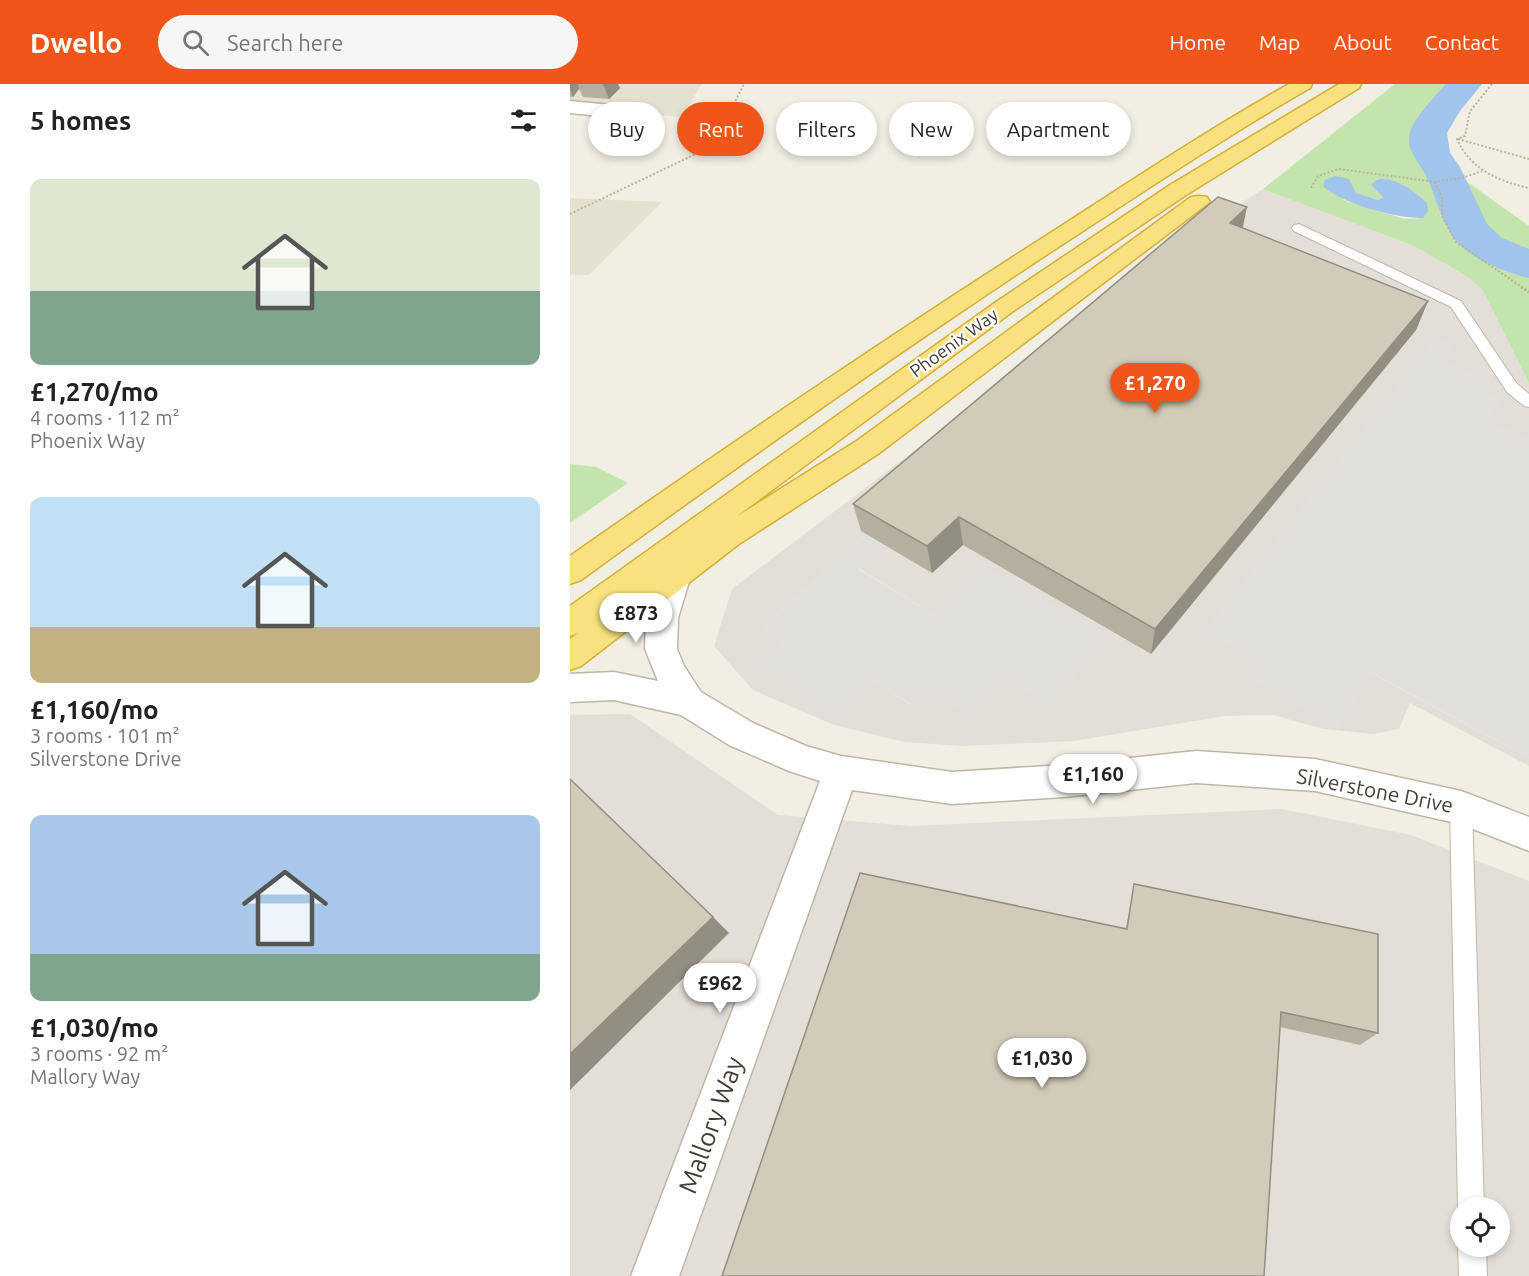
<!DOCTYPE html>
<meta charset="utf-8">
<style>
:root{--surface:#fff;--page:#f6f6f6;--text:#222;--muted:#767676;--accent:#f0551a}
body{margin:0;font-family:Ubuntu,sans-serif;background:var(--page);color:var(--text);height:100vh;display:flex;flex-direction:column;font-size:22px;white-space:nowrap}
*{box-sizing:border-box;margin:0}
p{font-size:20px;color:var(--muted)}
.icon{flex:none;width:33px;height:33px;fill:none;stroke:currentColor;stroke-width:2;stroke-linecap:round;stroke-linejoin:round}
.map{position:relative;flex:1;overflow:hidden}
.side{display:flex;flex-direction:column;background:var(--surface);width:570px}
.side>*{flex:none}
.guide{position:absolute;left:18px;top:18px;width:570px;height:54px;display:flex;gap:12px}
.controls{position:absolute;left:880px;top:1113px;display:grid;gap:12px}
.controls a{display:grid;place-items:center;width:60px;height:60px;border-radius:50%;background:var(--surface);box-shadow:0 3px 9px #0003;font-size:30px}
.price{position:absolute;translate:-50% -51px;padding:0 14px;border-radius:21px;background:#fff;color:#222;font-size:20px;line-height:39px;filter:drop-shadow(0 2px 3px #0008)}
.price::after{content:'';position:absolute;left:50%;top:36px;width:18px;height:14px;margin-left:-9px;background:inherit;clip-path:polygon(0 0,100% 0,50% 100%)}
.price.active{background:var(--accent);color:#fff}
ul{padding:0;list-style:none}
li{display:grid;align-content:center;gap:12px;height:318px;padding:0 30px}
li span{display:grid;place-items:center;height:186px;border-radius:12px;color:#555}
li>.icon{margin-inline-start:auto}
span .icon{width:108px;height:108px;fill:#fffc;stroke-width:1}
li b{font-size:26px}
h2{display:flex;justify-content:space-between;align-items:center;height:72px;padding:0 30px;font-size:26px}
.chip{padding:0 21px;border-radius:27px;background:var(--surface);box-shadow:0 3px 9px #0003;font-size:21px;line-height:54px}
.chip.active{background:var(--accent);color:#fff}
header{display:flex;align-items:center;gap:36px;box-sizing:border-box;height:84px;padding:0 30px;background:var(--accent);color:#fff}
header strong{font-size:28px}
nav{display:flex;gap:33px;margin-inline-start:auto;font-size:21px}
.search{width:420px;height:54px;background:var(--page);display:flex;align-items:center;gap:15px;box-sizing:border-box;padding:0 21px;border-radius:33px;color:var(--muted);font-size:22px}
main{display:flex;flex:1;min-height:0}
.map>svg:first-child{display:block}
.residential{fill:#e5e1d1}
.industrial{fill:#e3dfd8;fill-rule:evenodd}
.green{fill:#c4e4ad;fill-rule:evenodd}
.parking{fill:#e1e0dc}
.water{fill:#a1c4ec}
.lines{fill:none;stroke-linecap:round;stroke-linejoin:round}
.river{fill:#a1c4ec;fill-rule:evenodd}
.service-casing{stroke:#bcb7a6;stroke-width:2}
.minor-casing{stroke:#bcb7a6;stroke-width:3}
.trunk-casing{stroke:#d6af38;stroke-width:3}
.path-far1{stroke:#bdb498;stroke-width:2;stroke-dasharray:2 2;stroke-linecap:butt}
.path{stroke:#bdb498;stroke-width:3;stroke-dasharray:2 2;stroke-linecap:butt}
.service{fill:#fff;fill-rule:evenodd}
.minor{fill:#fff;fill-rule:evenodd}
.trunk{fill:#f8e17e;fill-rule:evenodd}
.wall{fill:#b5af9f}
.shaded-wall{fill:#938e82}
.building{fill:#d2cbb9;stroke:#938e82;stroke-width:1.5}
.labels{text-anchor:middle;stroke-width:4.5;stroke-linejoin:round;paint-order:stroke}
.far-street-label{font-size:18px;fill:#423e34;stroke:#fff}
.street-label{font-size:21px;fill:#423e34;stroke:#fff}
.near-street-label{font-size:26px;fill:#423e34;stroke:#fff}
</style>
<header>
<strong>Dwello</strong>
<div class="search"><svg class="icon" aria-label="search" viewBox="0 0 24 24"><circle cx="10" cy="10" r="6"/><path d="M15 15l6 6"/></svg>Search here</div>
<nav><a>Home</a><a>Map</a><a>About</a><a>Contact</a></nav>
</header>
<main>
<section class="side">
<h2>5 homes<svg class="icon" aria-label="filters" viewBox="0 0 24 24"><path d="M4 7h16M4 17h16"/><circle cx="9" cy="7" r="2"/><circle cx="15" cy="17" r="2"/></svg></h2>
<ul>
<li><span style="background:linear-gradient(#dfe7d0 60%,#7fa58c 0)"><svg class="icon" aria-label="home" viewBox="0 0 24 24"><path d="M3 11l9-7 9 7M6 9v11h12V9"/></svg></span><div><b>£1,270/mo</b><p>4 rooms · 112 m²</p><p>Phoenix Way</p></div></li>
<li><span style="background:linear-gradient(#bfe0f5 70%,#c2b280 0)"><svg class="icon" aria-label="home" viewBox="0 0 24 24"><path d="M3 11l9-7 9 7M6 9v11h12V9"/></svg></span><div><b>£1,160/mo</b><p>3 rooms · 101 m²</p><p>Silverstone Drive</p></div></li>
<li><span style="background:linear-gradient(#a9c7e8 75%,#7fa58c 0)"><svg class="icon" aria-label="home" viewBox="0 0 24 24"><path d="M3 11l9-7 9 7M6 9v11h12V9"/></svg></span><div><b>£1,030/mo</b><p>3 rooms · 92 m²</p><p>Mallory Way</p></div></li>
</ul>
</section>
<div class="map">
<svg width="959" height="1192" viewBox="0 0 959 1192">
<rect width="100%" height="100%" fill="#f1eee3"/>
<path class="residential" d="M0,0H132L111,33L0,23Z
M0,114L92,118L19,191H0Z"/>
<path class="industrial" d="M693,105L842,161L895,191L912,205L959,299V357L917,338L914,308L919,297L871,277L866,254L690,578L679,593L767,645L803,590L959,674V682L840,619L829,645L803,650L754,645L703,631L655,632L504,657L394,662L334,658L264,641L183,606L144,562L162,505L348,364L597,168ZM846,246L581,570L393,461ZM295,451L313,462L288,484L362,529L341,621L305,598L189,580L213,560L192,544Z
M60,630L208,731L341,742L712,725L841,751L959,797V1192H0V631ZM891,1124H930V1162H891Z"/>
<path class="green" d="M825,0H895L875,22L859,49L861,72L959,142V299L912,205L895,191L842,161L693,105ZM779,96L786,109L808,116L813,113L801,101L853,134L835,135L773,116Z
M0,380L26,383L58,399L0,439Z"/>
<path class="parking" d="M866,254L884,261L872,277L920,297L914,308L932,315L917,338L959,357V674L804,590L767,646L679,593L689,578L634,547Z
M295,451L313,462L288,485L362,529L411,480L539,553L480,622L430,591L396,630L359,605L342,621L305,598L266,636L189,580L212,560L192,544Z"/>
<path class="water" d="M765,92L779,95L786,109L808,116L813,113L801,101C814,84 846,108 857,119L858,127L853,134C828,135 770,119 753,102L755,96Z"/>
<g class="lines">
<path class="river" d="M876,0H912L890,27L877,49L880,69L890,83L917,140L932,154L959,165V194C929,186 894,174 878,145C869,128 864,108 855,90C848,77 835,65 840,48C845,33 865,12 876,0Z"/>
<defs>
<path id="service" d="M729,140L891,217L947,300L959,310V323L954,322L937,308L881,223L724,147L722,144L724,141Z
M891,714L899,717L902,724L914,1124H891V1132L888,1124L880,724L883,717Z
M891,1155V1162H916L917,1192H889L888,1162Z"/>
<path id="minor" d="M0,17L71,24L78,26L81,30L78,34L71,36L0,29Z
M106,479L117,483L121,491L108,534L107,565L114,582L131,608L183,639L236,662L271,672L382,688L494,681L626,667L745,675L891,707L959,733V767L890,740L745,707L626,699L494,713L382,720L282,706L109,1192H61L250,697L219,687L159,661L111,631L44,616L0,618V590L44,588L88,597L75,565L76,534L95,483Z"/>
<path id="trunk" d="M719,0H742L740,4C662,49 588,98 513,147C342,258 176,376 11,496L0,500V472C160,360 320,251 485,146C562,96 639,45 719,0Z
M769,0H791L789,4L616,111L442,228L166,433L288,356L621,113L629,112L637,113L640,118L308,370L169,460L11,582L0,586V555L8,549L0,552V522L426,218L600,101Z"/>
</defs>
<use href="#service" class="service-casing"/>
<use href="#minor" class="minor-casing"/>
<use href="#trunk" class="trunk-casing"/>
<path class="path-far1" d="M922,0L900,27L895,52L887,55C900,85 928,97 959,104
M888,55L959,75
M865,98L872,114V132L886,158L953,204
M741,104L748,92L769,85L865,98L892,94L912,87
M0,130L153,57L157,33L174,0"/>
<path class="path" d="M951,203L959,208"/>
<use href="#service" class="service"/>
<use href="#minor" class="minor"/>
<use href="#trunk" class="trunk"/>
</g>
<path class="wall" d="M0,0H48L50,4L39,15L13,13L9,5L3,13H0Z
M673,144L858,217L846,246L581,570L393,461L362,489L291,447L283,420Z
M564,800L808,949L790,961L710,943L556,844Z"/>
<path class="shaded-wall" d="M0,0H8L9,5L3,13L0,6Z
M33,0H48L50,4L39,15Z
M677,123L671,152L660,139Z
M858,217L846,246L581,570L585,545Z
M389,433L393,461L362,489L357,462Z
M143,833L159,849L0,1006V970Z"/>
<path class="building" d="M648,113L677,123L660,139L858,217L585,545L389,433L357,462L283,420Z
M0,695L143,833L0,970Z
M290,789L557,845L564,800L808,850V949L711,928L694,1192H152Z"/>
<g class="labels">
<g class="far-street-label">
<text transform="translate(384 259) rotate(-36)" y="6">Phoenix Way</text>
</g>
<g class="street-label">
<text transform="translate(805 707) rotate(11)" y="7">Silverstone Drive</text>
</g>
<g class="near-street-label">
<text transform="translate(141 1041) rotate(-70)" y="9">Mallory Way</text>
</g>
</g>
</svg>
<div class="controls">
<a><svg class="icon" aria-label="locate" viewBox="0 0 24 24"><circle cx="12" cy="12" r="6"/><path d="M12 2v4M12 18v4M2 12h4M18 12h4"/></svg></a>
</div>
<b class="price active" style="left:585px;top:330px">£1,270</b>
<b class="price" style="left:66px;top:560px">£873</b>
<b class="price" style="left:523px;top:721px">£1,160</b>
<b class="price" style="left:150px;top:930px">£962</b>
<b class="price" style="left:472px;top:1005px">£1,030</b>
<div class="guide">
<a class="chip">Buy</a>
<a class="chip active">Rent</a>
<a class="chip">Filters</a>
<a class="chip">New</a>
<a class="chip">Apartment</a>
</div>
</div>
</main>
